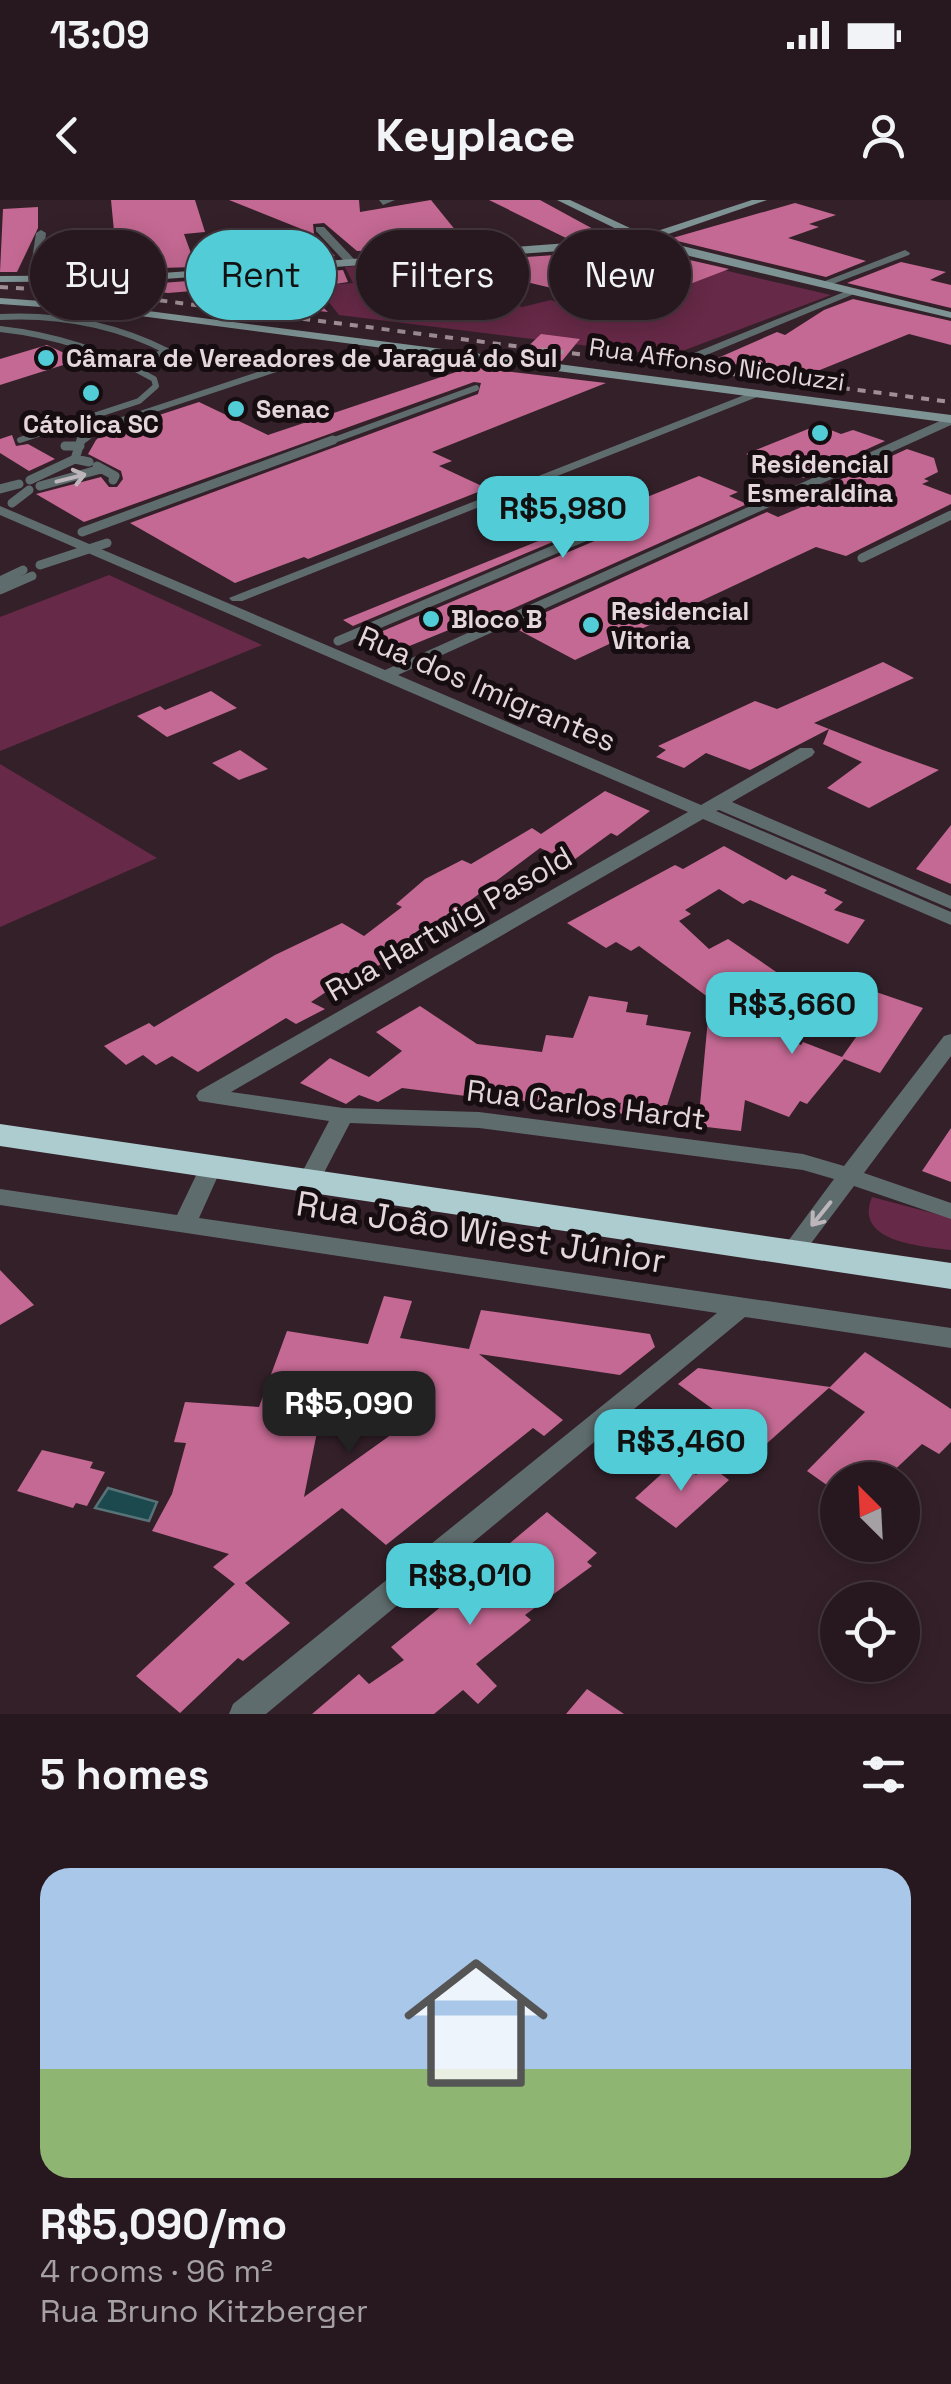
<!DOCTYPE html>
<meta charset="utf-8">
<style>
:root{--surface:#27181f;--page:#2f2128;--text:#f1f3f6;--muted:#a4a0a4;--line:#43373d;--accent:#52ccd6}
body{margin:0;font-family:"Space Grotesk",sans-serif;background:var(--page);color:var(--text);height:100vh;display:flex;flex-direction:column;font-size:38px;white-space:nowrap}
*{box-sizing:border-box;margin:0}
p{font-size:32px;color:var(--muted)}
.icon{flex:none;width:55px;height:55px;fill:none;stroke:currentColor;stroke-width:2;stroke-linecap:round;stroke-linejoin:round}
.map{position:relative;height:1514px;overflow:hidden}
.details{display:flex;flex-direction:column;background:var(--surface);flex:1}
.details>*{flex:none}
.hud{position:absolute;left:30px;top:30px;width:892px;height:90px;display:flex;gap:20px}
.needle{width:65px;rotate:336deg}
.controls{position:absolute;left:820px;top:1262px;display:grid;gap:20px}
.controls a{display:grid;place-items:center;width:100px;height:100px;border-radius:50%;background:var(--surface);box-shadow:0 5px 25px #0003,0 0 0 2px var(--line);font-size:50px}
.price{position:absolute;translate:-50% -85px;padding:0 22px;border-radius:20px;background:var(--accent);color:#111;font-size:32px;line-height:65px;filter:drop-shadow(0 2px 5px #0008)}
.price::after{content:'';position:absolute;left:50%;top:60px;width:30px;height:22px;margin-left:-15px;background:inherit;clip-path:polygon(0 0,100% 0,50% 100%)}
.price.on{background:#222;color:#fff}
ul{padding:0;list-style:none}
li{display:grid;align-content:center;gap:20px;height:530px;padding:0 40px}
li span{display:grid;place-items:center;height:310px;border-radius:30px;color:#555}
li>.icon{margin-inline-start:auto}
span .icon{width:180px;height:180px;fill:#fffc;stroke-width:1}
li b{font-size:42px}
h2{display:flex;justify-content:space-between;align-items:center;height:120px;padding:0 40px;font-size:42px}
.tag{padding:0 35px;border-radius:45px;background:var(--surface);box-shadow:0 5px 25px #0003,0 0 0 2px var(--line);font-size:35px;line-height:90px}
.tag.on{background:var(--accent);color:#111}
.status{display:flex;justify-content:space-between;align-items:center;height:70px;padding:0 50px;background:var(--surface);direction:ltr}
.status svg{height:28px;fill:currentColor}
header{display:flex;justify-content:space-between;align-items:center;height:130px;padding:0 40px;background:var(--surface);font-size:45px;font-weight:800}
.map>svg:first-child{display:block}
.green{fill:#662947}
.water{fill:#1b494d;stroke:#577378;stroke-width:2.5}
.building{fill:#c46993;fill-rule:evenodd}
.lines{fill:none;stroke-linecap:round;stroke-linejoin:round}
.lane-far1{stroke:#5f6c6d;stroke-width:6}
.lane{stroke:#5f6c6d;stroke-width:9}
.street{fill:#5f6c6d;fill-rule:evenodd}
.secondary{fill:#7e9394;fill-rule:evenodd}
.highway{fill:#accccf;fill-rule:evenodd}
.rail{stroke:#9f8f95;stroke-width:4;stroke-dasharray:8 8;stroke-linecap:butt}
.oneway{stroke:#bcb6ba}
.poi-dot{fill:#52ccd6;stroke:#160d11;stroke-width:4}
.labels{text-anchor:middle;stroke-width:10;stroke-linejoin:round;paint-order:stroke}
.far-poi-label{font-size:25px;font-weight:bold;fill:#e4d6db;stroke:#160d11;text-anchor:start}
.far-street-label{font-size:25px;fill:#e4d6db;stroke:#160d11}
.street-label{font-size:30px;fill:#e4d6db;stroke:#160d11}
.near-street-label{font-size:35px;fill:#e4d6db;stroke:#160d11}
</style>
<div class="status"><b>13:09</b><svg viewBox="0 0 49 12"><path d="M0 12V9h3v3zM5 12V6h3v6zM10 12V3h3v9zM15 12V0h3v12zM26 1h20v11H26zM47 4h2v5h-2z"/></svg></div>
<header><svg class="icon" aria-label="back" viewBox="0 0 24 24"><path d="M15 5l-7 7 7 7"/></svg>Keyplace<svg class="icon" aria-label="person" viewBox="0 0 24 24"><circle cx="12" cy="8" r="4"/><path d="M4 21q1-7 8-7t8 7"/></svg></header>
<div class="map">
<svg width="951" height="1514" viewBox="0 0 951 1514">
<rect width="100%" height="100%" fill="#342029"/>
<path class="green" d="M403,62L420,81L444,79L522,107L551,100L587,113L715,68L831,95L669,156L339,115L316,86L353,83L345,67Z
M109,375L262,445L0,551V417Z
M0,564L157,658L0,727Z
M872,997L951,1018V1050C921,1046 853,1042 872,997Z"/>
<path class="water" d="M108,1288L157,1302L149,1321L95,1308Z"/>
<path class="building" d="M111,0H195L205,32L184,34L196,67L124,69L114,31Z
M229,0H359L360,12L431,0L469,47L357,51L324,23L313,24L314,34Z
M489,0H540L606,36L568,39Z
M795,3L836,15L809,24L819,27L788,38L866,61L826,77L669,39Z
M38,7V28L17,72H0L3,9Z
M320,41L335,56L256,62L253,45Z
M650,49L659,53L560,90L522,81L476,98L423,79L414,65L626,50L635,56Z
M681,58L729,69L690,84L673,79L601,105L579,97Z
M901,62L946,72L930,80L951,85V108L847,83Z
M343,70L348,82L304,89L328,112L264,105L259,76Z
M201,80L204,90L168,93L136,89L135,85Z
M853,99L951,121V145L909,134L810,174L711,161L777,132L785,135L824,110Z
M541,134L580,139L562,161L519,155Z
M47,145L79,160L0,185V159Z
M471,167L606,183L432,252L452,261L439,266L484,287L478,292L308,359L304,357L235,383L130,323L478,194L481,183L474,182L84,322L36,294L101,277L109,287H117L123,279L121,271L88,254L96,240L104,233L199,202L268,235Z
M818,225L841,234L853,230L885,241L804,278L746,254Z
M12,235L16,246L28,244L55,259L29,271L0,253V239Z
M907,249L934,258L938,272L924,279L929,281L922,284L951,295V304L846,356L816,347L575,460L513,427L767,312L778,317L837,292L824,287Z
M699,276L738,292L729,296L747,304L494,417L488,414L402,449L371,436L625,328L629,317L619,314L353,426L343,420Z
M883,462L914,478L814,523L829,529L750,570L706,553L684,568L656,557L666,550L658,546L755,501L777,509Z
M211,491L237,508L167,537L137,516L160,506L165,510Z
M829,529L883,550L939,570L869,608L827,588L862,562L823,544Z
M240,550L268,569L239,580L212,563Z
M605,591L650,611L617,636L611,633L571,662L540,648L459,709L465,711L434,735L374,768L368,764L311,802L325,809L296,824L286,818L198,872L172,856L156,865L143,855L126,865L104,846L149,823L154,827L275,755L342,723L364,736L402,707L396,704L425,679L462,660L471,664L532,628L541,634Z
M951,625V684L916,669Z
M724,646L786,680L792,675L827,690L824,693L843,702L834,710L865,720L848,744L750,700L743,704L719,689L685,710L691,714L679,721L709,749L728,739L788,780L728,812L639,746L631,751L616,742L606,748L567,723L675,665L683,669Z
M838,779L923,808L880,873L844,859L807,904L800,901L789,917L745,900L741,931L698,926L709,808L801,845L803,842L842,857L866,823L817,805Z
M589,796L628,802L626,812L648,815L646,825L691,832L662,921L618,913L621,903L568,894L564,908L491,895L490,899L402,888L378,902L359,895L346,904L300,883L330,858L369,877L402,851L376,832L420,806L477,844L542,852L546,835L573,838Z
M951,928V982L922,971Z
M0,1070L34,1105L0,1125Z
M384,1096L412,1101L400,1138L469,1149L481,1110L650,1134L655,1147L620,1175L479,1154L563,1220L544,1236L533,1228L386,1345L342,1308L245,1383L290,1423L243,1461L238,1458L180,1513L136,1476L235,1384L213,1367L229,1354L152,1331L172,1294L186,1243L174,1242L185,1202L259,1207L287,1131L368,1144ZM323,1202L420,1214L304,1297Z
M865,1152L951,1209V1242L939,1254L922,1244L884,1280H838V1293L807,1271L865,1212L829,1188Z
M698,1168L830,1187L764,1246L678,1184Z
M42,1250L93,1262L90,1268L105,1272L87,1306L76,1303L73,1308L17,1291Z
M708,1264L729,1280L676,1328L635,1298L668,1268L681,1278L691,1271L696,1275Z
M547,1312L597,1353L587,1362L592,1366L525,1415L531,1420L476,1464L497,1486L478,1504L463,1490L434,1514H312L359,1474L369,1484L404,1460L391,1447L509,1352L504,1348Z
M587,1489L624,1514H566Z"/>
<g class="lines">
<path class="lane-far1" d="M0,117C60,114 114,124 167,151L130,165
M0,129C56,135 105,151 154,179L156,186L139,201L20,240
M80,243L101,227L309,158
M326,243L476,188"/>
<path class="lane" d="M65,246H80
M75,259L81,240
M97,266L115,276L113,280
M30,280L75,259L89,262
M40,286L101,269
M0,289L19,284
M12,303L29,290
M82,332L333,240
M862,358L951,315
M40,365L107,343
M0,381L23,370
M0,390L32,376
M338,441L622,321"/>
<path class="street" d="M379,0H395L383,5Z
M316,27H324L354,59V63H346L316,31Z
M41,30L46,33L41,79L35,82L29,79L36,33Z
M677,50L686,52L562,99L552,97Z
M905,50L910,53L909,55L825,87L815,85Z
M849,90L859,92L704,156L694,153Z
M757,190L767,193L242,401H232L229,398Z
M951,216V225L398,475L701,605L800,548H812L815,552L812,556L732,602L951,696V709L719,610L716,611L951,712V725L703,619L231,892L343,908L479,912L803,954L844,966L944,836L951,834V856L864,973L951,1003V1019L854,986L800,1058L792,1061L784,1058L780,1052L834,979L803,970L479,928L350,923L316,988H300L297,982L329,921L199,901L196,896L199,891L688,612L0,315V306L385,470Z
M211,959L219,961L222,967L199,1018L951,1128V1148L745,1117L266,1514H229L233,1504L717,1113L0,1005V989L177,1015L203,961Z"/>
<path class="secondary" d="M557,0H570L645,35L752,0H767L654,39L951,112V118L660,49L644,42L631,46L136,81L0,82V76L136,75L635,38Z
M0,98L110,106L951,215V223L110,112L0,104Z"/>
<path class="highway" d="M0,924L951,1063V1089L0,946Z"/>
<path class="rail" d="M0,87L110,94L951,202"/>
</g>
<defs><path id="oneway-shaft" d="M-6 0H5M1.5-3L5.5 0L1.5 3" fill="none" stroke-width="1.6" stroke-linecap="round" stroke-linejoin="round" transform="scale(2.5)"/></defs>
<g class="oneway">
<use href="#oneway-shaft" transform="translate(71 278) rotate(-14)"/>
<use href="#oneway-shaft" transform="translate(821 1014) rotate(129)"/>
</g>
<g class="poi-dot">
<circle cx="46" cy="158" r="10"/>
<circle cx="91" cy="193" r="10"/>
<circle cx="236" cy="209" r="10"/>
<circle cx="820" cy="233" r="10"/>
<circle cx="431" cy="419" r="10"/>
<circle cx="591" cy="425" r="10"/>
</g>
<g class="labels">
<g class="far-poi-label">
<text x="66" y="167">Câmara de Vereadores de Jaraguá do Sul</text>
<text x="256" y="218">Senac</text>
<text x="91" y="233" text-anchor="middle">Cátolica SC</text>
<text x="820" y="273" text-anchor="middle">Residencial<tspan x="820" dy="29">Esmeraldina</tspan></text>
<text x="611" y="420">Residencial<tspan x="611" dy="29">Vitoria</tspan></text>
<text x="451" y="428">Bloco B</text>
</g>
<g class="far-street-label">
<text transform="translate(717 164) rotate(8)" y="9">Rua Affonso Nicoluzzi</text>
</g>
<g class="street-label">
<text transform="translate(487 489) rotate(23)" y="10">Rua dos Imigrantes</text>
<text transform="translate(449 724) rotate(-30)" y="10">Rua Hartwig Pasold</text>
<text transform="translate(586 905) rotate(7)" y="10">Rua Carlos Hardt</text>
</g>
<g class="near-street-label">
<text transform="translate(481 1032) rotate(9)" y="12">Rua João Wiest Júnior</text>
</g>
</g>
</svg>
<div class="controls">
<a><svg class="needle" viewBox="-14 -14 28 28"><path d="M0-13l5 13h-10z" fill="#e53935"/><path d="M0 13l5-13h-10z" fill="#a4a0a4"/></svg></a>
<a><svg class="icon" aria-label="locate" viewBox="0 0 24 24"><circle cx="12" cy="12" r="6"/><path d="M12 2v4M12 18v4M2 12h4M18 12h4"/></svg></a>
</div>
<b class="price" style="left:563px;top:361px">R$5,980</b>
<b class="price" style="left:792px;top:857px">R$3,660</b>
<b class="price on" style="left:349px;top:1256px">R$5,090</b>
<b class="price" style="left:681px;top:1294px">R$3,460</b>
<b class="price" style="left:470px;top:1428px">R$8,010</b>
<div class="hud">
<a class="tag">Buy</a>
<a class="tag on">Rent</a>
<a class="tag">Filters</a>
<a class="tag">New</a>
</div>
</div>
<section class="details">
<h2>5 homes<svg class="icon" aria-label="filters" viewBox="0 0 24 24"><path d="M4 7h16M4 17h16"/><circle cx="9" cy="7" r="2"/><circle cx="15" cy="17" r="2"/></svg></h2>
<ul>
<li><span style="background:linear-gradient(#a9c7e8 65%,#8fb573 0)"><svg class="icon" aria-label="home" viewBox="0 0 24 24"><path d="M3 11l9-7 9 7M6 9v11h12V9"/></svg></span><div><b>R$5,090/mo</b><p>4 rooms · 96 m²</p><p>Rua Bruno Kitzberger</p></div></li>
</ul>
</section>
